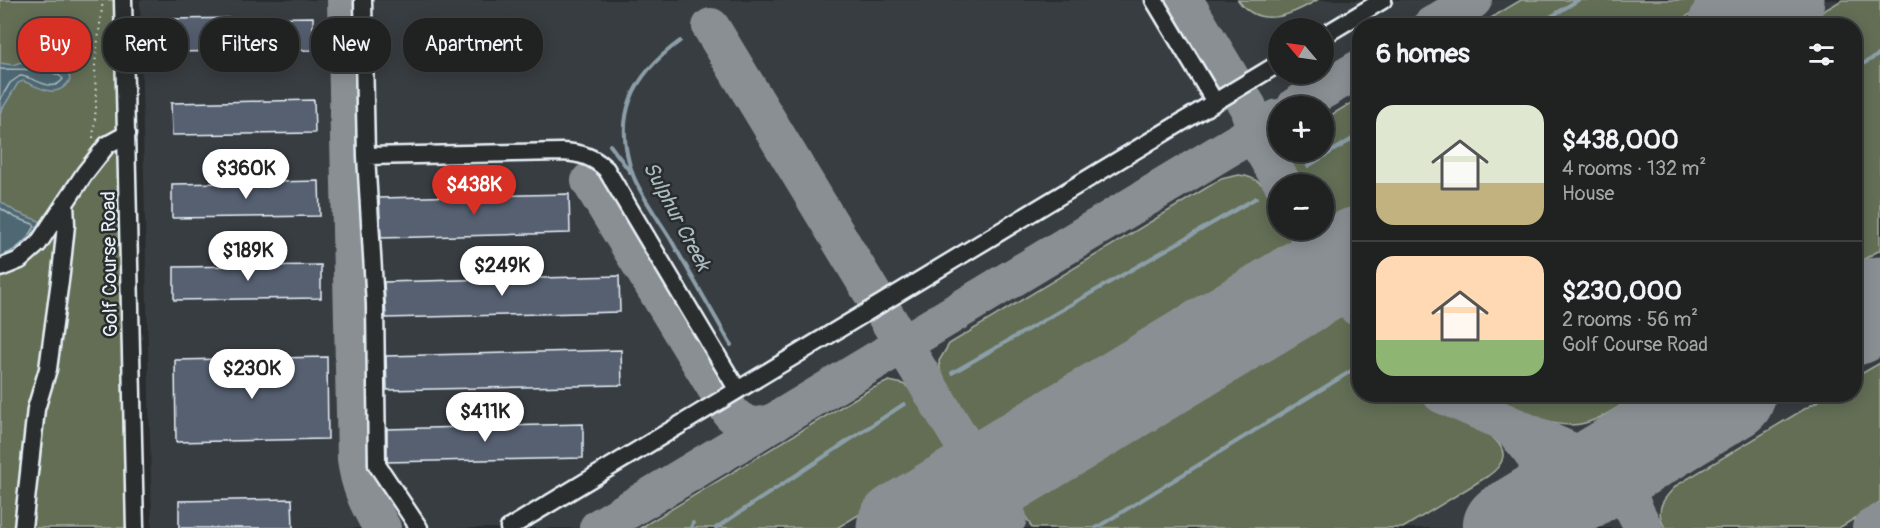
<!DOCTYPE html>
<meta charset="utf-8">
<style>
:root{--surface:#202222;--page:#2d2f2f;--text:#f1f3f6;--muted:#a2a4a5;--line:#3d3f40;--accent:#d93025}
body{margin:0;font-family:Pangolin,sans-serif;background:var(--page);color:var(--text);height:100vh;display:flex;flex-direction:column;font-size:22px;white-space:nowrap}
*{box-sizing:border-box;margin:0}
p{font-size:20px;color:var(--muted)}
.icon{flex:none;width:33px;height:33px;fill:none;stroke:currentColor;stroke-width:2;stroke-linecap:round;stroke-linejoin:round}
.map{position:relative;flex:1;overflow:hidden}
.side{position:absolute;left:1352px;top:18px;width:510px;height:384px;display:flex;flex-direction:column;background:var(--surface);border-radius:24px;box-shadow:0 3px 15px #0003,0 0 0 2px var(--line)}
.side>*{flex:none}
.top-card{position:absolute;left:18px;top:18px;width:570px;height:54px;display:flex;gap:12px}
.needle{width:39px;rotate:299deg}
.buttons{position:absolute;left:1268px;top:18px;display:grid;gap:12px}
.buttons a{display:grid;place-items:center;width:66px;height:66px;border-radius:50%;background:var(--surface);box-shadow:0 3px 15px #0003,0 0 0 2px var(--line);font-size:30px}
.price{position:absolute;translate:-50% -51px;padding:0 14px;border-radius:21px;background:#fff;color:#222;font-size:20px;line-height:39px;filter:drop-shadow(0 2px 3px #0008)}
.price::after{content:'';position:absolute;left:50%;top:36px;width:18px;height:14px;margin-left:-9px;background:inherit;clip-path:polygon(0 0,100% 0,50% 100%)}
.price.active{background:var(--accent);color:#fff}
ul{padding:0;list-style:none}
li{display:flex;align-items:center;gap:18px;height:150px;padding:0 24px}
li+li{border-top:2px solid var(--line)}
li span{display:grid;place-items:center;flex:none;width:168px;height:120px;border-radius:18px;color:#555}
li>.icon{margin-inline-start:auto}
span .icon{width:72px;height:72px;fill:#fffc;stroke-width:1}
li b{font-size:26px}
h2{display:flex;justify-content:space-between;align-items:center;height:72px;padding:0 24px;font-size:26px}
.tag{padding:0 21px;border-radius:24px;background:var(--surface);box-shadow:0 3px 15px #0003,0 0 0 2px var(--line);font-size:21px;line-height:54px}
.tag.active{background:var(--accent);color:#fff}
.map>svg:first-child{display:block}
.built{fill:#373c42;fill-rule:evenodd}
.green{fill:#646e54;stroke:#a6b0a6;stroke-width:1.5}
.water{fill:#4e6772;stroke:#8c9ea8;stroke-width:1.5}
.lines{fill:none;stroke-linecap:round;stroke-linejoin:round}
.shore{stroke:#aabac2;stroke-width:1.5}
.stream{stroke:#8c9ea8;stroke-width:4}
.taxiway{stroke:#898f93;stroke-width:38}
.runway{stroke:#898f93;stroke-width:93}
.building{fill:#566071;stroke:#e8f1f8;stroke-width:1.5}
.minor-casing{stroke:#e8f1f8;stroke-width:21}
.path{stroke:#e8f1f8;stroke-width:2;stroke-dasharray:1.5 4.5;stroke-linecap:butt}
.minor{stroke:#2a2d2e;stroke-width:16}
.labels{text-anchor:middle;stroke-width:5;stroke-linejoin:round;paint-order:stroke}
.street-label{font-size:20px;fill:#e8f1f8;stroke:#2a2d2e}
.water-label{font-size:21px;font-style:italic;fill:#aabac2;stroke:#2a2d2e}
</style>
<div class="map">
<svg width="1880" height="528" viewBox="0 0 1880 528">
<rect width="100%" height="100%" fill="#2a2d2e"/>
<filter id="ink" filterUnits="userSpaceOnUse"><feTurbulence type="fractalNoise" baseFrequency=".0167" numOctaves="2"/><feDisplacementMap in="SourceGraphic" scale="12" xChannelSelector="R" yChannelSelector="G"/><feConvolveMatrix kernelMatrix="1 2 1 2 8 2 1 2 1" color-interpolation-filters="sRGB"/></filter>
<g filter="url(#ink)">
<path class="built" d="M140,0H1880V528H152ZM1359,26H1854V394H1359ZM1278,28H1323V74H1278ZM1278,106H1323V152H1278ZM1278,184H1323V230H1278Z"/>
<path class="green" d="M0,0H115L120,123L119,224L126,528H0Z
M1238,0H1317C1292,15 1259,30 1238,0Z
M1521,0H1715L1672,25H1479Z
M1842,0H1880V250L1854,265V26L1800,25Z
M1359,98V210C1346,218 1337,224 1323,215V184H1303L1292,165L1291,152H1323V120Z
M1239,175C1256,176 1274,191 1278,209C1279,215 1278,223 1278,230H1289C1293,241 1291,250 1284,260L997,435L985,437L975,432L941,376L939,361L949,344L1221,179Z
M1328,311C1342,311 1354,325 1359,338C1362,348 1359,381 1359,394C1373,394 1392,391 1406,395C1419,398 1432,407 1444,412C1468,423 1532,445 1488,476L1403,528H1032C1023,513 1018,502 1032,489Z
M1880,363V503L1839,528H1665C1654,509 1663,499 1677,485L1828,395L1854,394V378Z
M889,381L903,384L914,391L948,448L946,462L837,528H640L869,390Z
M1478,395H1638C1621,405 1604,418 1585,423C1553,432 1507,407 1478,395Z"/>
<path class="water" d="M21,62L57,66L69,75L70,80C56,101 40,87 23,81L18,83L0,113V63L13,65Z
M0,201L16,212L42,222C38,244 17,252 0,262Z"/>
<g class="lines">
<path class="shore" d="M0,69C16,70 53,66 63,79C52,95 34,76 20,76L10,83L0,100
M0,208L14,217L33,224L35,226C28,240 15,252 0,256"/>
<path class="stream" d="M1536,26L1578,0
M680,41C632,76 612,116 633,175C640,194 659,220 670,238C690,274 711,309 731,345
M1854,69L1880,54
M610,145L631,173
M1308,166L1359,135
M952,373L1256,198
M691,528L693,523
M716,528L904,404
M1096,528L1356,368"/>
<path class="taxiway" d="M346,0L356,459C359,486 369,505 382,528
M1184,0L1248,107L1262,149L1283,184
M1431,26L1473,0
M711,27L961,440
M1296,106L1359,69
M590,181L731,413C744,427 759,429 776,421
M1310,230C1331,280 1271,304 1237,326C1273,306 1323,263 1357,307
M1310,230C1323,244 1339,250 1359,247
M1441,394L1586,458L1599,461L1619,457L1704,409
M1522,521C1556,502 1599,467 1632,507
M598,528L1278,118
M902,528C932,508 984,485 961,440C998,482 1046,440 1082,420C1050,441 986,469 1008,518
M1504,528C1515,521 1526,515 1534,505C1556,477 1529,443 1507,425
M1644,528C1623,492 1617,469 1656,442
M1871,528L1880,523"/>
<path class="runway" d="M1735,26L1778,0
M1854,319L1880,303
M903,528L1359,253
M1509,528L1729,394"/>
</g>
<path class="building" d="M313,17V50L170,52L169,19Z
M314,100L315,133L172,135L171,103Z
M319,181L320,216L172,218V184Z
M569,194L570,233L381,238L379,198Z
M321,265V298L174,300V267Z
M619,276L620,312L386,318L384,282Z
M621,350L622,385L387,390L386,356Z
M327,357L328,439L176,442L175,360Z
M583,424V458L387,462V429Z
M292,499L293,528H179V501Z"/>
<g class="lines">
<defs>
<path id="minor" d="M123,0L135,528
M363,0L366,156L562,152C580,153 592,156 606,169L737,389
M1154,0L1215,102
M1323,36L1383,0
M366,156L375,304L377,465L419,528
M0,268L20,260L38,244L85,173L107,145L127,134
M23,528L36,409L48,369L61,273L66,225L65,204
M509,528L1278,64"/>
</defs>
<use href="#minor" class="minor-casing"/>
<path class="path" d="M93,138L96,107L95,64L103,0"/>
<use href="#minor" class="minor"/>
</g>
</g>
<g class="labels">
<g class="street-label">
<text transform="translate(109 264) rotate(-91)" y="7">Golf Course Road</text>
</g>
<g class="water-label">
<text transform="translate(677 216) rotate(62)" y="7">Sulphur Creek</text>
</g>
</g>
</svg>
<div class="buttons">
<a><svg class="needle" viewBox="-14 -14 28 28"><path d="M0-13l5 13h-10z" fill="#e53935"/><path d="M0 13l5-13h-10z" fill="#a2a4a5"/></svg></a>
<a>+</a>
<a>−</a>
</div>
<b class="price" style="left:246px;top:200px">$360K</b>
<b class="price active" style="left:474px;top:216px">$438K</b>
<b class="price" style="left:248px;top:282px">$189K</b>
<b class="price" style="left:502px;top:297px">$249K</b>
<b class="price" style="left:252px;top:400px">$230K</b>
<b class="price" style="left:485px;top:443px">$411K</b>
<div class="top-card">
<a class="tag active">Buy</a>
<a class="tag">Rent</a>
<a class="tag">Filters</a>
<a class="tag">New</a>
<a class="tag">Apartment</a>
</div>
<section class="side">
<h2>6 homes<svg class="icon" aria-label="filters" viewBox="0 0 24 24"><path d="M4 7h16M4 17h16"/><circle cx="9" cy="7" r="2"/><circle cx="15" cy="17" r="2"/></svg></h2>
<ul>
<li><span style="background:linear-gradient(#dfe7d0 65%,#c2b280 0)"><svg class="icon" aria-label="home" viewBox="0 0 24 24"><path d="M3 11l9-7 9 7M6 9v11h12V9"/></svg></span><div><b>$438,000</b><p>4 rooms · 132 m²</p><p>House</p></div></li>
<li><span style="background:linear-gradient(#ffd9b3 70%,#8fb573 0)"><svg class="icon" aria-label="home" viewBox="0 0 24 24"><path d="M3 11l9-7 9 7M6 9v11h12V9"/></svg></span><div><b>$230,000</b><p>2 rooms · 56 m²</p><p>Golf Course Road</p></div></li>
</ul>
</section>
</div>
